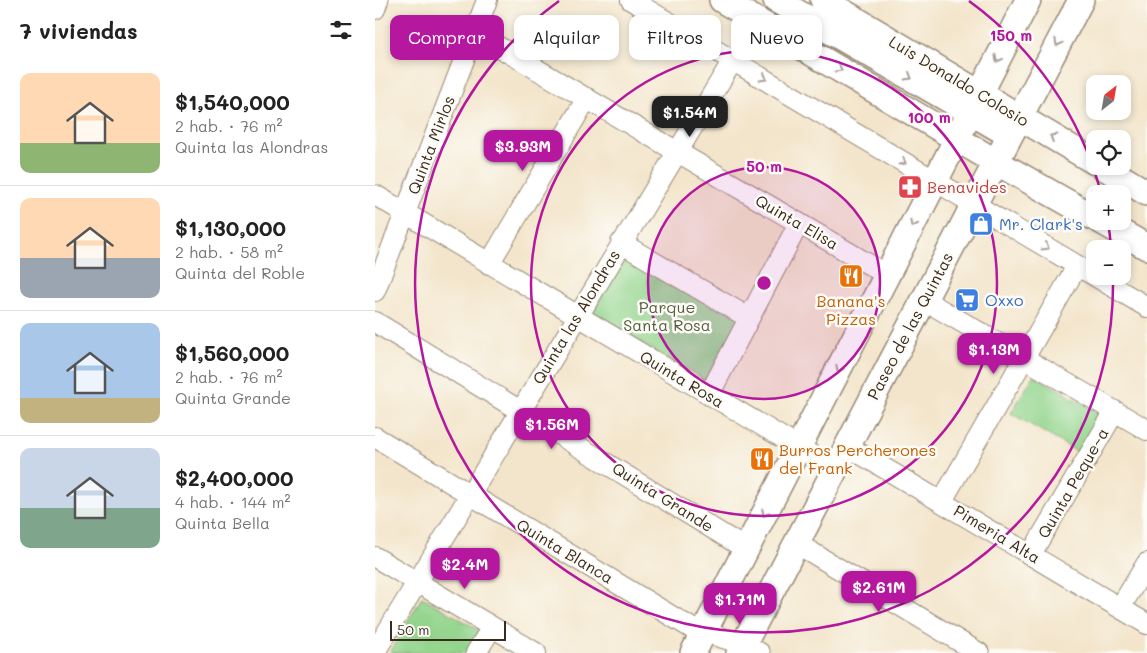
<!DOCTYPE html>
<html lang="es">
<meta charset="utf-8">
<style>
:root{--surface:#fff;--page:#f2f2f2;--text:#222;--muted:#767676;--line:#e0e0e0;--accent:#b5179e}
body{margin:0;font-family:Mali,sans-serif;background:var(--page);color:var(--text);height:100vh;display:flex;flex-direction:column;font-size:19px;white-space:nowrap}
*{box-sizing:border-box;margin:0}
p{font-size:16px;color:var(--muted)}
.icon{flex:none;width:28px;height:28px;fill:none;stroke:currentColor;stroke-width:2;stroke-linecap:round;stroke-linejoin:round}
.map{position:relative;flex:1;overflow:hidden}
.panel{display:flex;flex-direction:column;background:var(--surface);width:375px}
.panel>*{flex:none}
.guide{position:absolute;left:15px;top:15px;width:475px;height:45px;display:flex;gap:10px}
.needle{width:32px;rotate:31deg}
.fabs{position:absolute;left:711px;top:75px;display:grid;gap:10px}
.fabs a{display:grid;place-items:center;width:45px;height:45px;border-radius:10px;background:var(--surface);box-shadow:0 2px 8px #0003;font-size:25px}
.scale{position:absolute;left:15px;bottom:12px;width:116px;box-sizing:border-box;padding-left:5px;border:2px solid #3b2a1e;border-top:0;font-size:14px;line-height:18px;white-space:nowrap;color:#3b2a1e;-webkit-text-stroke:4px #fdfcf7;paint-order:stroke}
.price{position:absolute;translate:-50% -42px;padding:0 11px;border-radius:10px;background:var(--accent);color:#fff;font-size:16px;line-height:32px;filter:drop-shadow(0 1px 2px #0008)}
.price::after{content:'';position:absolute;left:50%;top:30px;width:15px;height:11px;margin-left:-8px;background:inherit;clip-path:polygon(0 0,100% 0,50% 100%)}
.price.on{background:#222;color:#fff}
ul{padding:0;list-style:none}
li{display:flex;align-items:center;gap:15px;height:125px;padding:0 20px}
li+li{border-top:1px solid var(--line)}
li span{display:grid;place-items:center;flex:none;width:140px;height:100px;border-radius:10px;color:#555}
li>.icon{margin-inline-start:auto}
span .icon{width:60px;height:60px;fill:#fffc;stroke-width:1}
li b{font-size:21px}
h2{display:flex;justify-content:space-between;align-items:center;height:60px;padding:0 20px;font-size:21px}
.chip{padding:0 18px;border-radius:10px;background:var(--surface);box-shadow:0 2px 8px #0003;font-size:18px;line-height:45px}
.chip.on{background:var(--accent);color:#fff}
main{display:flex;flex:1;min-height:0}
.map>svg:first-child{display:block}
.green{fill:#92d48c;stroke:#667f55}
.lines{fill:none;stroke-linecap:round;stroke-linejoin:round}
.minor-casing{stroke:#978874;stroke-width:22}
.major-casing{stroke:#978874;stroke-width:28}
.minor{stroke:#fff;stroke-width:20}
.major{stroke:#fff;stroke-width:25}
.oneway{stroke:#a79f9a}
.ring{fill:none;stroke:#b5179e;stroke-width:2.5}
.labels{text-anchor:middle;stroke-width:5;stroke-linejoin:round;paint-order:stroke}
.street-label{font-size:16px;fill:#3b2a1e;stroke:#fdfcf7}
.health-label{font-size:16px;fill:#be3a42;stroke:#fdfcf7;text-anchor:start}
.shop-label{font-size:16px;fill:#366cbe;stroke:#fdfcf7;text-anchor:start}
.food-label{font-size:16px;fill:#c56008;stroke:#fdfcf7}
.park-label{font-size:16px;fill:#555d3f;stroke:#fdfcf7}
.centre{fill:#b5179e;stroke:#fdfcf7;stroke-width:2.5}
.ring-label{font-size:15px;text-anchor:middle;font-weight:bold;fill:#b5179e;stroke:#fdfcf7;stroke-width:5;stroke-linejoin:round;paint-order:stroke}
</style>
<main>
<section class="panel">
<h2>7 viviendas<svg class="icon" aria-label="filters" viewBox="0 0 24 24"><path d="M4 7h16M4 17h16"/><circle cx="9" cy="7" r="2"/><circle cx="15" cy="17" r="2"/></svg></h2>
<ul>
<li><span style="background:linear-gradient(#ffd9b3 70%,#8fb573 0)"><svg class="icon" aria-label="home" viewBox="0 0 24 24"><path d="M3 11l9-7 9 7M6 9v11h12V9"/></svg></span><div><b>$1,540,000</b><p>2 hab. · 76 m²</p><p>Quinta las Alondras</p></div></li>
<li><span style="background:linear-gradient(#ffd9b3 60%,#9aa5b1 0)"><svg class="icon" aria-label="home" viewBox="0 0 24 24"><path d="M3 11l9-7 9 7M6 9v11h12V9"/></svg></span><div><b>$1,130,000</b><p>2 hab. · 58 m²</p><p>Quinta del Roble</p></div></li>
<li><span style="background:linear-gradient(#a9c7e8 75%,#c2b280 0)"><svg class="icon" aria-label="home" viewBox="0 0 24 24"><path d="M3 11l9-7 9 7M6 9v11h12V9"/></svg></span><div><b>$1,560,000</b><p>2 hab. · 76 m²</p><p>Quinta Grande</p></div></li>
<li><span style="background:linear-gradient(#c9d6e8 60%,#7fa58c 0)"><svg class="icon" aria-label="home" viewBox="0 0 24 24"><path d="M3 11l9-7 9 7M6 9v11h12V9"/></svg></span><div><b>$2,400,000</b><p>4 hab. · 144 m²</p><p>Quinta Bella</p></div></li>
</ul>
</section>
<div class="map">
<svg width="772" height="653" viewBox="0 0 772 653">
<rect width="100%" height="100%" fill="#fdfcf7"/>
<filter id="ink" filterUnits="userSpaceOnUse"><feTurbulence type="fractalNoise" baseFrequency=".02" numOctaves="2"/><feDisplacementMap in="SourceGraphic" scale="10" xChannelSelector="R" yChannelSelector="G"/><feConvolveMatrix kernelMatrix="1 2 1 2 8 2 1 2 1" color-interpolation-filters="sRGB"/></filter>
<filter id="wash" filterUnits="userSpaceOnUse"><feTurbulence type="fractalNoise" baseFrequency=".0096" numOctaves="4" result="noise"/><feDisplacementMap in="SourceGraphic" scale="20" xChannelSelector="R" yChannelSelector="G"/><feGaussianBlur stdDeviation="1.12" result="paint"/><feColorMatrix in="noise" values="0 0 0 0 0 0 0 0 0 0 0 0 0 0 0 0 0 1.4 0 .05"/><feComposite in="paint" operator="in"/></filter>
<g filter="url(#wash)">
<rect width="100%" height="100%" fill="#f3e5cb"/>
<path class="green" d="M253,252L366,318L330,380L217,314Z
M659,375L727,415L704,453L636,413Z
M47,597L104,630L91,653H15Z"/>
</g>
<g filter="url(#ink)">
<g class="lines">
<defs>
<path id="minor" d="M256,0L772,307
M0,9L3,0
M100,33L512,275
M0,195L460,469
M246,243L374,318
M114,264L212,98
M0,291L112,0
M549,300L772,430
M0,322L371,549
M334,395L424,223
M0,437L318,629L368,644L385,653
M472,446L772,624
M567,501L702,266
M421,543L604,653
M656,554L740,411
M0,557L161,653
M745,608L772,563
M0,652L358,60
M101,653L117,627"/>
<path id="major" d="M347,0L621,162L720,218
M401,0L635,135
M448,0L720,162
M727,166L772,193
M726,221L772,247
M318,653L653,0
M364,653L706,0"/>
</defs>
<use href="#minor" class="minor-casing"/>
<use href="#major" class="major-casing"/>
<use href="#minor" class="minor"/>
<use href="#major" class="major"/>
</g>
<defs><path id="oneway-chevron" d="M-2-3.5L2.5 0L-2 3.5" fill="none" stroke-width="1.6" stroke-linecap="round" stroke-linejoin="round" transform="scale(1.25)"/></defs>
<g class="oneway">
<use href="#oneway-chevron" transform="translate(683 43) rotate(118)"/>
<use href="#oneway-chevron" transform="translate(623 59) rotate(118)"/>
<use href="#oneway-chevron" transform="translate(464 69) rotate(31)"/>
<use href="#oneway-chevron" transform="translate(534 77) rotate(30)"/>
<use href="#oneway-chevron" transform="translate(389 78) rotate(31)"/>
<use href="#oneway-chevron" transform="translate(678 137) rotate(-149)"/>
<use href="#oneway-chevron" transform="translate(528 162) rotate(31)"/>
<use href="#oneway-chevron" transform="translate(538 224) rotate(117)"/>
<use href="#oneway-chevron" transform="translate(671 247) rotate(31)"/>
<use href="#oneway-chevron" transform="translate(464 369) rotate(117)"/>
<use href="#oneway-chevron" transform="translate(390 513) rotate(117)"/>
</g>
</g>
<circle cx="389" cy="283" r="116" fill="#b5179e" fill-opacity=".12"/>
<g class="ring">
<circle cx="389" cy="283" r="116"/>
<circle cx="389" cy="283" r="233"/>
<path d="M594 1A349 349 0 0 1 726 193M733 222A349 349 0 0 1 736 247M738 277A349 349 0 1 1 184 1"/>
</g>
<defs>
<symbol id="pharmacy-square" viewBox="-11 -11 22 22"><rect x="-9" y="-9" width="18" height="18" rx="4" fill="#e0444e" stroke="#fdfcf7"/><path d="M-2-6h4v4h4v4h-4v4h-4v-4h-4v-4h4Z" fill="#fff"/></symbol>
<symbol id="shop-square" viewBox="-11 -11 22 22"><rect x="-9" y="-9" width="18" height="18" rx="4" fill="#3f7fe0" stroke="#fdfcf7"/><path d="M-5-2.5h2.3a2.7 3.5 0 0 1 5.4 0H5L5.5 6h-11ZM-1.5-2.5h3a1.5 2.3 0 0 0-3 0Z" fill="#fff"/></symbol>
<symbol id="restaurant-square" viewBox="-11 -11 22 22"><rect x="-9" y="-9" width="18" height="18" rx="4" fill="#e8710a" stroke="#fdfcf7"/><path d="M-5-6h1v4h1v-4h1v4h1v-4h1v5L-1.5 .5V6h-2V.5L-5-1ZM5-6V6H3V1.5H1.5Q1.5-4 5-6Z" fill="#fff"/></symbol>
<symbol id="supermarket-square" viewBox="-11 -11 22 22"><rect x="-9" y="-9" width="18" height="18" rx="4" fill="#3f7fe0" stroke="#fdfcf7"/><path d="M-6-5.5h2.5l.6 2H6L4.5 2H-2.5L-4.4-4H-6ZM-1.5 3.2a1.3 1.3 0 1 0 .1 0ZM3 3.2a1.3 1.3 0 1 0 .1 0Z" fill="#fff"/></symbol>
</defs>
<g fill-rule="evenodd">
<use href="#pharmacy-square" x="521" y="173" width="28" height="28"/>
<use href="#shop-square" x="592" y="210" width="28" height="28"/>
<use href="#restaurant-square" x="462" y="262" width="28" height="28"/>
<use href="#supermarket-square" x="578" y="286" width="28" height="28"/>
<use href="#restaurant-square" x="373" y="445" width="28" height="28"/>
</g>
<g class="labels">
<g class="street-label">
<text transform="translate(584 81) rotate(31)" y="6">Luis Donaldo Colosio</text>
<text transform="translate(56 145) rotate(-69)" y="6">Quinta Mirlos</text>
<text transform="translate(422 222) rotate(30)" y="6">Quinta Elisa</text>
<text transform="translate(201 317) rotate(-59)" y="6">Quinta las Alondras</text>
<text transform="translate(535 326) rotate(-62)" y="6">Paseo de las Quintas</text>
<text transform="translate(307 379) rotate(31)" y="6">Quinta Rosa</text>
<text transform="translate(698 483) rotate(-60)" y="6">Quinta Peque~a</text>
<text transform="translate(288 497) rotate(32)" y="6">Quinta Grande</text>
<text transform="translate(622 534) rotate(31)" y="6">Pimeria Alta</text>
<text transform="translate(190 551) rotate(31)" y="6">Quinta Blanca</text>
</g>
<g class="health-label">
<text x="552" y="193">Benavides</text>
</g>
<g class="shop-label">
<text x="624" y="230">Mr. Clark's</text>
<text x="610" y="306">Oxxo</text>
</g>
<g class="food-label">
<text x="476" y="307">Banana's<tspan x="476" dy="18">Pizzas</tspan></text>
<text x="404" y="456" text-anchor="start">Burros Percherones<tspan x="404" dy="18">del Frank</tspan></text>
</g>
<g class="park-label">
<text x="292" y="313">Parque<tspan x="292" dy="18">Santa Rosa</tspan></text>
</g>
</g>
<circle cx="389" cy="283" r="8" class="centre"/>
<g class="ring-label">
<text x="636" y="41">150 m</text>
<text x="554" y="123">100 m</text>
<text x="389" y="172">50 m</text>
</g>
</svg>
<div class="fabs">
<a><svg class="needle" viewBox="-14 -14 28 28"><path d="M0-13l5 13h-10z" fill="#e53935"/><path d="M0 13l5-13h-10z" fill="#767676"/></svg></a>
<a><svg class="icon" aria-label="locate" viewBox="0 0 24 24"><circle cx="12" cy="12" r="6"/><path d="M12 2v4M12 18v4M2 12h4M18 12h4"/></svg></a>
<a>+</a>
<a>−</a>
</div>
<div class="scale">50 m</div>
<b class="price on" style="left:315px;top:138px">$1.54M</b>
<b class="price" style="left:148px;top:172px">$3.93M</b>
<b class="price" style="left:619px;top:375px">$1.13M</b>
<b class="price" style="left:177px;top:450px">$1.56M</b>
<b class="price" style="left:90px;top:590px">$2.4M</b>
<b class="price" style="left:504px;top:613px">$2.61M</b>
<b class="price" style="left:365px;top:625px">$1.71M</b>
<div class="guide">
<a class="chip on">Comprar</a>
<a class="chip">Alquilar</a>
<a class="chip">Filtros</a>
<a class="chip">Nuevo</a>
</div>
</div>
</main>
